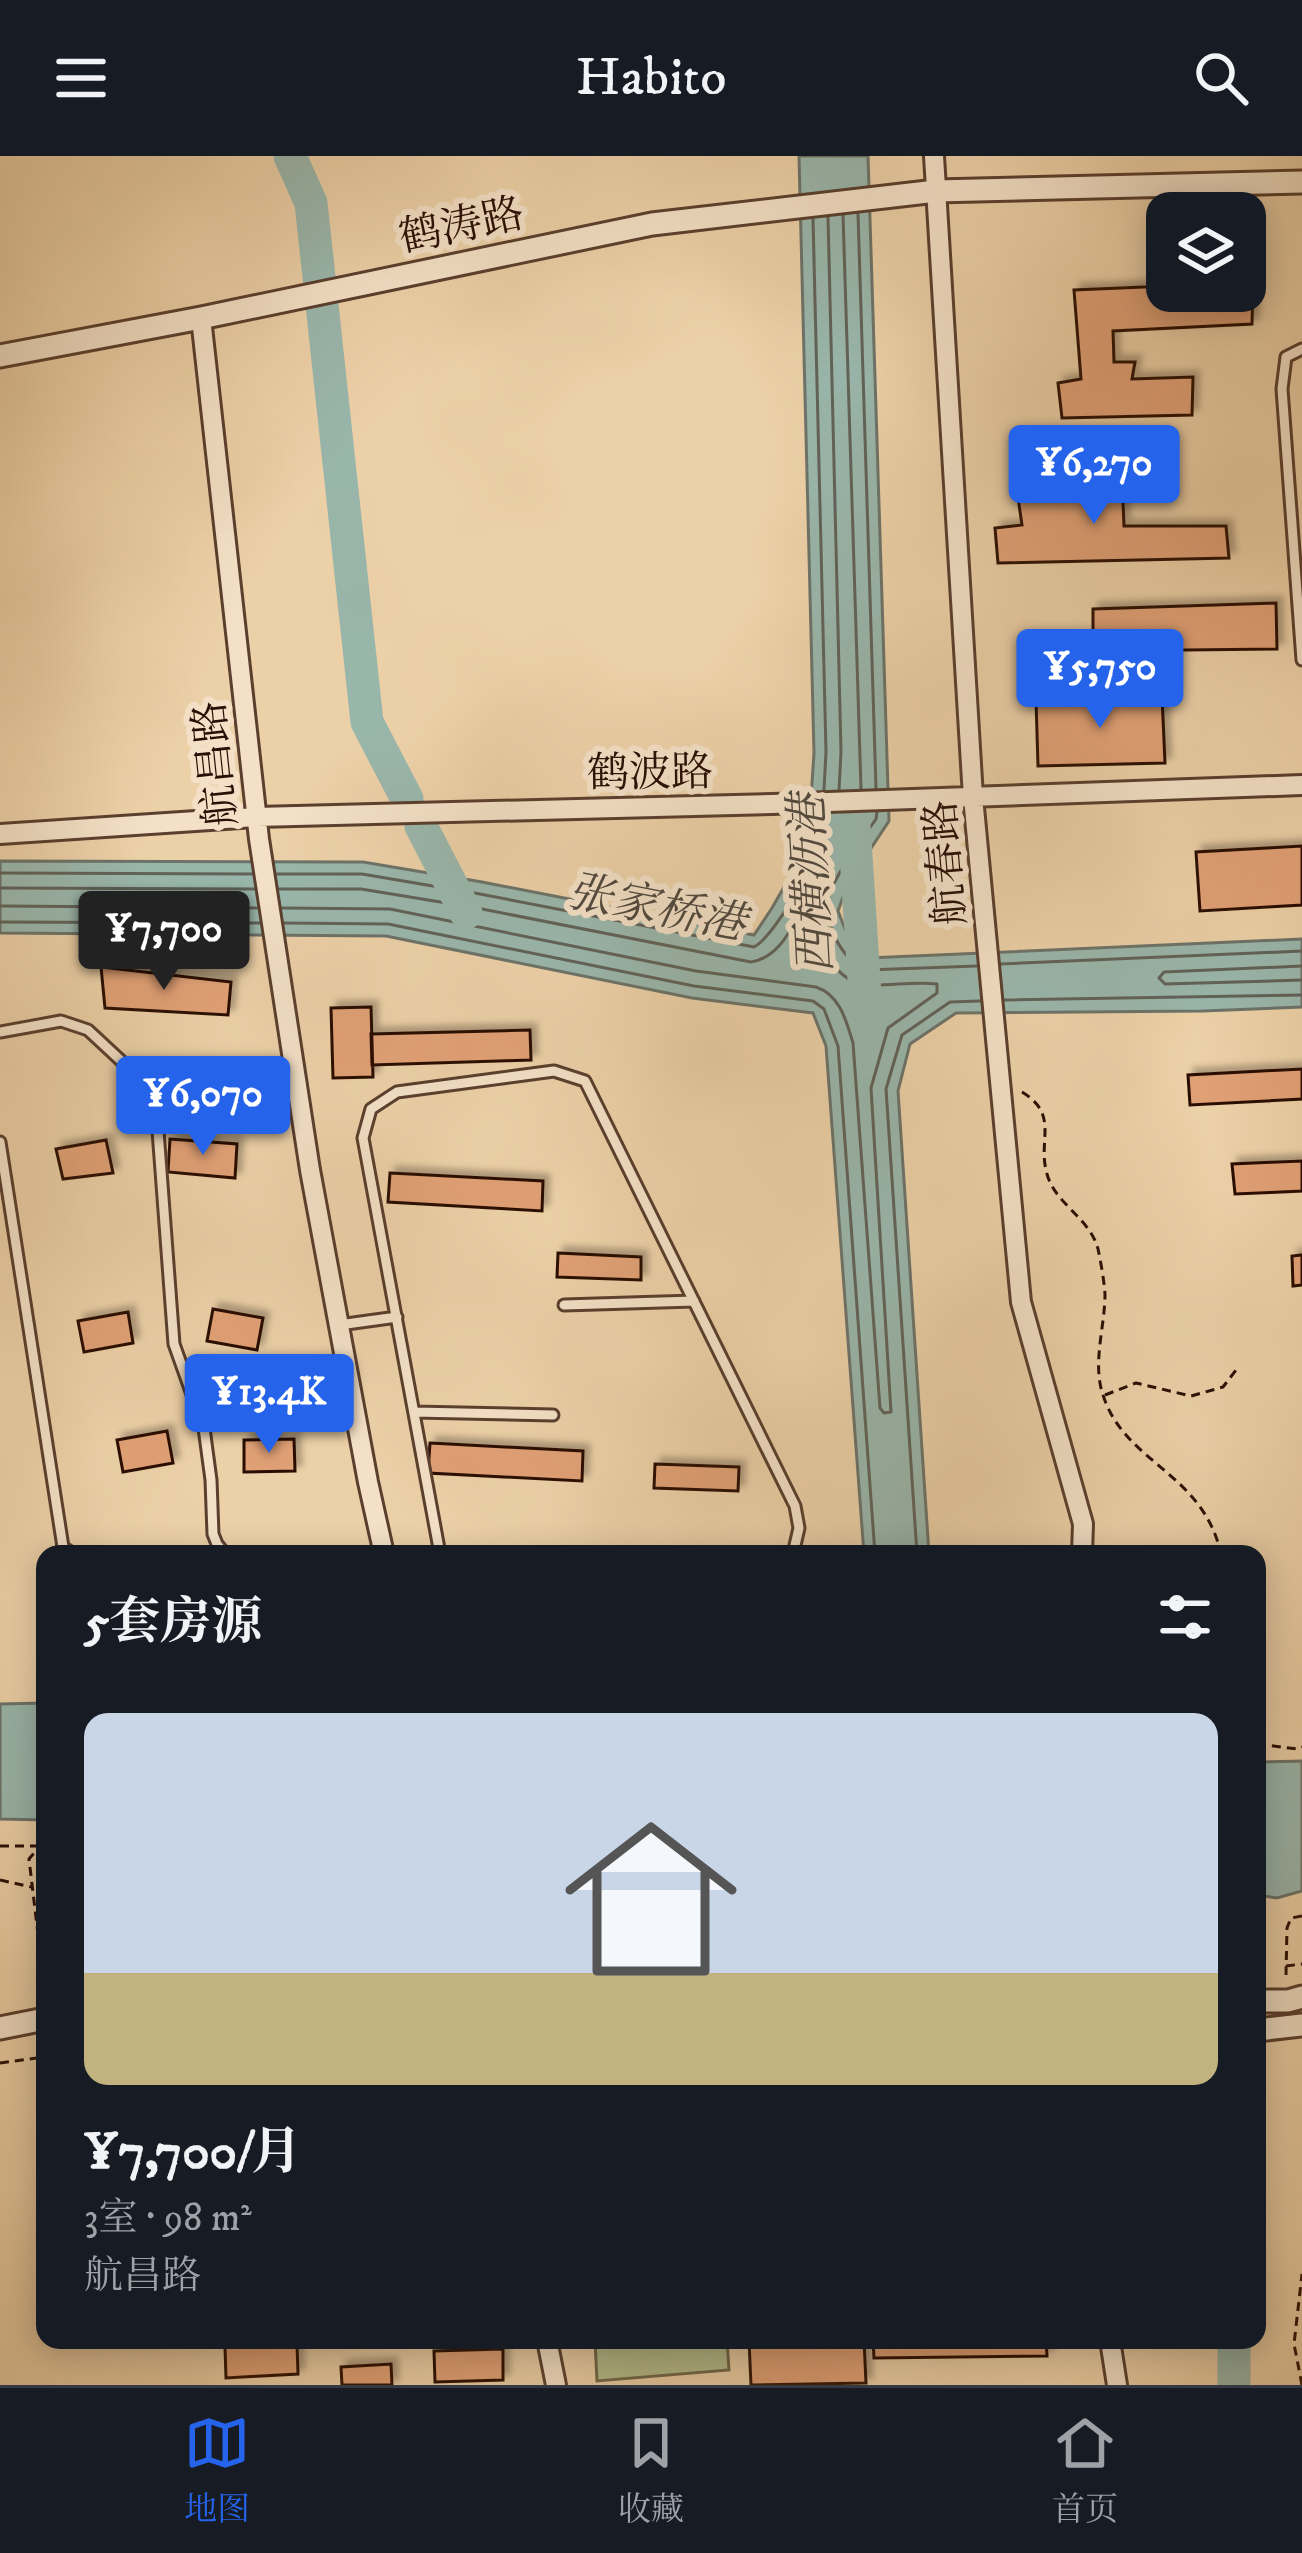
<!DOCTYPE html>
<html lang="zh">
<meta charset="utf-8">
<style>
:root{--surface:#171b24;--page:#20242c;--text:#f1f3f6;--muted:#9ea1a6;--line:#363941;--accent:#2563eb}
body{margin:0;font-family:"IM FELL DW Pica","Noto Serif SC",serif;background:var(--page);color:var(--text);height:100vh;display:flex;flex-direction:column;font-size:45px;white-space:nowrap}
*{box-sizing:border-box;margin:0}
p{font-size:39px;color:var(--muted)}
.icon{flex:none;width:66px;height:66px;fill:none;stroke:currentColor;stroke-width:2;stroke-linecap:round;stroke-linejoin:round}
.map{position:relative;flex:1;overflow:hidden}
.drawer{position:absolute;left:36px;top:1389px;width:1230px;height:804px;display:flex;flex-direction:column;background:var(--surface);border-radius:24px;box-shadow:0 6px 30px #0003}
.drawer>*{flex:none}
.fabs{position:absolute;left:1146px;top:36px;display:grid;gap:24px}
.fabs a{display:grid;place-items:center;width:120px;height:120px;border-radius:24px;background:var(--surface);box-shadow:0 6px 30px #0003;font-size:60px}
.price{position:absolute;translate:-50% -102px;padding:0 27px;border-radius:12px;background:var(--accent);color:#fff;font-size:39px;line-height:78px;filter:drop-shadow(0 3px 6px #0008)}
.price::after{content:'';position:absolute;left:50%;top:72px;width:36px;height:27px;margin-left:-18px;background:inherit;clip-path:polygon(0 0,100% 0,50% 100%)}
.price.selected{background:#222;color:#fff}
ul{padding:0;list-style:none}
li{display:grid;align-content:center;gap:24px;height:636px;padding:0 48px}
li span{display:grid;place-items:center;height:372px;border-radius:24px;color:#555}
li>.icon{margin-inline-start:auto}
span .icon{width:216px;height:216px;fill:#fffc;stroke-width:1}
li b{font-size:51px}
h2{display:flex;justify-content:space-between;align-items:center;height:144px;padding:0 48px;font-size:51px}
header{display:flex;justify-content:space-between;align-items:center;height:156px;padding:0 48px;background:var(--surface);font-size:54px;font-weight:600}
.menu{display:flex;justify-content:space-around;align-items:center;height:168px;border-top:3px solid var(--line);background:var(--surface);font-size:33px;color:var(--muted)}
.menu a{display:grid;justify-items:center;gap:6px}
.menu .selected{color:var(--accent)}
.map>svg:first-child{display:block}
.green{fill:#b2bc8c;stroke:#6e6648;stroke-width:3}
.water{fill:#99b6ab;stroke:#6c7369;stroke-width:3}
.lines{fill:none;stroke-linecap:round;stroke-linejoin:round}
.shore{stroke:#616258;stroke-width:3}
.river{stroke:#99b6ab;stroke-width:33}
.building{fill:#e0a075;stroke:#290f05;stroke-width:3;filter:url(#shadow)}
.service-casing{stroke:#5a3f2e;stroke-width:15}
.minor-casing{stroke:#5a3f2e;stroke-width:24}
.tertiary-casing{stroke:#5a3f2e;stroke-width:27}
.path{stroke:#290f05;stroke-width:3;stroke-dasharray:9 6;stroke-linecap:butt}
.service{stroke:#f3e0c6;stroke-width:9}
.minor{stroke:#f3e0c6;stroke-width:18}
.tertiary{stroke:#f3e0c6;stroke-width:21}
.labels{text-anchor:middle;stroke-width:12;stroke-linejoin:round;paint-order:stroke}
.street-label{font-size:42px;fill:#290f05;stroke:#f3e0c6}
.water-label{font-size:45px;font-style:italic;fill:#50493f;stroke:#f3e0c6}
</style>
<header><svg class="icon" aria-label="menu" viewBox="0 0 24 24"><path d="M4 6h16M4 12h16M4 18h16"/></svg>Habito<svg class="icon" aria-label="search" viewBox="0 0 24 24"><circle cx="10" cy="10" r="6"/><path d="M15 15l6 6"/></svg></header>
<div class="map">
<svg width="1302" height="2229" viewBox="0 0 1302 2229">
<defs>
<filter id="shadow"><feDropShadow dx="6" dy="-6" stdDeviation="3" flood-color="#0004"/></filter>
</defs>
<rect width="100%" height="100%" fill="#ecd0a7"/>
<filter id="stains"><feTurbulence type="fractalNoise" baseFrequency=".00167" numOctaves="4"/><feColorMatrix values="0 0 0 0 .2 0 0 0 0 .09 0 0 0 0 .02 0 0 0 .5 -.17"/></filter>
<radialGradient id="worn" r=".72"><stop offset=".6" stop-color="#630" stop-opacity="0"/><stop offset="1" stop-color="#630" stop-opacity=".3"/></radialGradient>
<path class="green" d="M595,2184H727L729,2214L597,2225Z"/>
<path class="water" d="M799,0H868L889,665L848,727L838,755L851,788L867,802L1302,783V851L1203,855L956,857L910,888L898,935L929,1398H864L826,890L813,857L692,842L386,780L0,777V705L363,706L482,726L754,779L772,752L808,689L814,597Z
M45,1547V1664L0,1663V1548Z
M1302,1605V1735L1277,1742L1257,1739V1606Z"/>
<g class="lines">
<path class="shore" d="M858,58L876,632
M843,59L861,633
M828,61L841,596L839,634
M813,63L826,596L824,634
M877,656L876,663C860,687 828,725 826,754C826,763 832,773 835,781C842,796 851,807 866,814L977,810
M0,717L252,718
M277,718H362L480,738L754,791C773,781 809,717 818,696C822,685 821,670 822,658
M0,732L255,733
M279,733H361L477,752L751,806C777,802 789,777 801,756L806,754L811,757C818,785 834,828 869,829C891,830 915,825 937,828V837L888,872L871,932L891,1256L884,1257L880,1252L853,887C846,864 840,839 816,831L696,815L390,753L282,752
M0,750L257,752
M0,766L260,767
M284,767L388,768L694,830L813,845L824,853L838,890L875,1398
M1001,808L1302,795
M1302,810L1164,816L1159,822L1165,828L1302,824
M1004,844L1302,839
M917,1398L886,933L902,879L950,846L980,845"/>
<path class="river" d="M290,0L311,47L367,566L407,643
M854,669L865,839
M421,670L466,757
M1234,2184V2229"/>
</g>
<path class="building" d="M1245,127H1253L1252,168L1113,175L1114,206H1135L1132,223L1193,221L1192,259L1062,262L1058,227L1081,223L1074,134L1167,130V135H1245Z
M1015,321L1122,324L1124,370H1226L1229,402L998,407L995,372L1022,369Z
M1276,447L1277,493L1093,495V453Z
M1162,540L1165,607L1038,610L1036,544Z
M1302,690V749L1200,755L1196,696Z
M101,811L231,826L228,859L105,852Z
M371,851L373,921L333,922L331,852Z
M530,874L531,904L372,909L371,878Z
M1302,913V943L1190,949L1188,919Z
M170,983L237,988L235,1022L168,1016Z
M106,984L113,1017L63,1023L56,993Z
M1302,1005V1035L1235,1038L1232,1008Z
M390,1017L543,1025L542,1055L388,1046Z
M558,1097L641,1101V1124L557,1121Z
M1302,1099V1129L1293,1130L1292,1100Z
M213,1153L263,1162L257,1194L207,1185Z
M128,1156L133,1187L84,1196L78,1165Z
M167,1275L173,1307L123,1316L117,1284Z
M294,1283L295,1315L244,1316V1284Z
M430,1287L583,1295L582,1325L428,1317Z
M655,1308L739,1311L738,1335L654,1332Z
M749,2184H864L866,2227L751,2229Z
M873,2184H1046L1047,2200L874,2202Z
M297,2188L298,2218L226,2222L225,2191Z
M503,2193V2224L435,2226L434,2195Z
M391,2208L392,2229H342L341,2211Z"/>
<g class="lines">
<defs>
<path id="service" d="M1302,193L1286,201L1282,233L1302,504
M0,876L61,865L88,874L131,914L158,975L174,1188L204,1272L211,1324L213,1378L217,1388L225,1398
M0,986L63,1391L73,1398
M564,1149L694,1145
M339,1169L397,1161
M198,1251L348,1218
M414,1256L553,1259
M440,1398L363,982L371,953L397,936L554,915L585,925L795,1350L799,1372L793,1398"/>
<path id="minor" d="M934,0L973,641L1021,1146L1083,1368L1082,1398
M201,162L259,683L310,1014L368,1326L384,1398
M0,678L257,661L772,648L1302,629
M547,2184L556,2229
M1110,2184L1117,2229"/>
<path id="tertiary" d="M0,200L201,162L652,68L936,35L1302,26
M1257,1845H1288L1302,1841
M0,1872L45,1863
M1257,1874L1302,1869"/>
</defs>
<use href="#service" class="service-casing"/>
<use href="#minor" class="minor-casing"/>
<use href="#tertiary" class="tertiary-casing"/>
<path class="path" d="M1022,936C1060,959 1037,984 1047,1018C1055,1048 1090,1062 1098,1093C1101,1107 1104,1124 1105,1138C1105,1171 1092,1207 1103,1239C1125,1308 1203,1316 1221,1398
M1105,1239L1136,1227L1191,1240L1223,1231L1236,1214
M1257,1588L1297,1593L1302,1591
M0,1690H40
M45,1690H40L29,1703L45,1837
M0,1724L31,1731
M1286,1810L1302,1808
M1286,1819L1287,1772L1291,1762L1302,1760
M0,1907L45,1901
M1302,2229L1294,2188L1302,2118"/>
<use href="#service" class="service"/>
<use href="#minor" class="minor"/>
<use href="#tertiary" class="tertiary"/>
</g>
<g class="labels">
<g class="street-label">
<text transform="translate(461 68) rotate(-12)" y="15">鹤涛路</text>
<text transform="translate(214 608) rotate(-96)" y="15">航昌路</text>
<text transform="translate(650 615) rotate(-1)" y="15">鹤波路</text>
<text transform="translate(944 707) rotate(-95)" y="15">航春路</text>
</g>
<g class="water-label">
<text transform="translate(810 728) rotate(-93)" y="16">西横沥港</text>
<text transform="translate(657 750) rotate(11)" y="16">张家桥港</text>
</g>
</g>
<rect width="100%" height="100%" filter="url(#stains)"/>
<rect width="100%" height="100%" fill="url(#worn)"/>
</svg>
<div class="fabs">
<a><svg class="icon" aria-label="layers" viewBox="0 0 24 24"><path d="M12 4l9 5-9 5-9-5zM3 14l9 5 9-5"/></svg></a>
</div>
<b class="price" style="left:1094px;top:371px">¥6,270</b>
<b class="price" style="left:1100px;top:575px">¥5,750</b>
<b class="price selected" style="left:164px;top:837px">¥7,700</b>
<b class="price" style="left:203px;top:1002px">¥6,070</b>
<b class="price" style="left:269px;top:1300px">¥13.4K</b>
<section class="drawer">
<h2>5套房源<svg class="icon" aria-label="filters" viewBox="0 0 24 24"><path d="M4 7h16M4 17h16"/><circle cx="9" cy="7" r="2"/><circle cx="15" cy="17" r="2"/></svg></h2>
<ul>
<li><span style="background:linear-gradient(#c9d6e8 70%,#c2b280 0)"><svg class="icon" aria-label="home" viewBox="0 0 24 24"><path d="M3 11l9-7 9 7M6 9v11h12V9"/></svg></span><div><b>¥7,700/月</b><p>3室 · 98 m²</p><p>航昌路</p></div></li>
</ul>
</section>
</div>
<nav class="menu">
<a class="selected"><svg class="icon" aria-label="map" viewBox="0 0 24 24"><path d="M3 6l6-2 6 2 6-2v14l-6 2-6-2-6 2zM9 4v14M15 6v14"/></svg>地图</a>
<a><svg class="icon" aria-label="saved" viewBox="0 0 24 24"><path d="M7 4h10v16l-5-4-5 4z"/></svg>收藏</a>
<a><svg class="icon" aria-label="home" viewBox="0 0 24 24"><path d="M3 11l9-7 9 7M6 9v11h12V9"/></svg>首页</a>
</nav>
